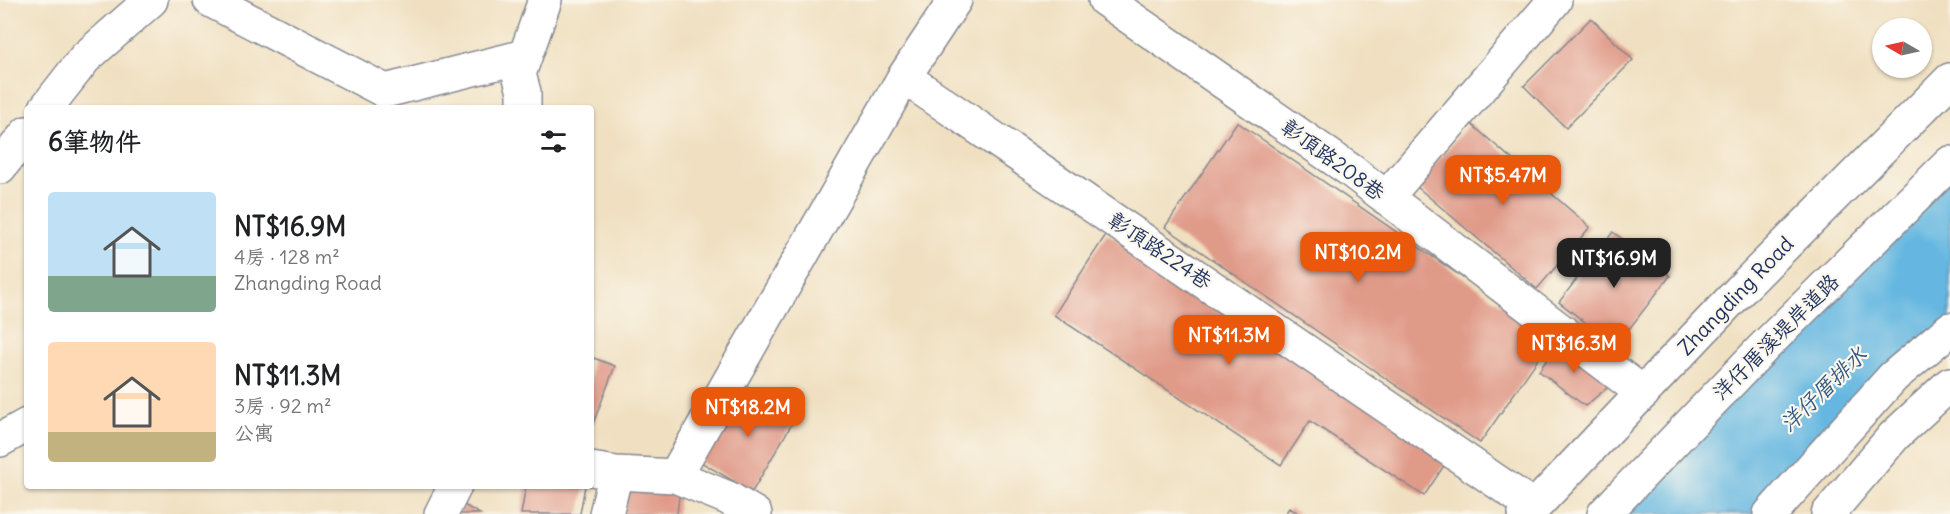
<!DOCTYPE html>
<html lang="zh-TW">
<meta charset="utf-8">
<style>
:root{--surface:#fff;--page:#f2f2f2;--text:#202124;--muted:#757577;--accent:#ea580c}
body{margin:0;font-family:Delius,"LXGW WenKai TC",sans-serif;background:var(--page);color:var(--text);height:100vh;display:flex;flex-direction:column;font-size:22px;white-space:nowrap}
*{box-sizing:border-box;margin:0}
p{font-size:20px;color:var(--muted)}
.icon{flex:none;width:33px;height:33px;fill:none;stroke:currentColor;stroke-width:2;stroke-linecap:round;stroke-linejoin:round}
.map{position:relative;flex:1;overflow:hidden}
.side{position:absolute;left:24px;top:105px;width:570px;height:384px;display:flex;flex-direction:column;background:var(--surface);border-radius:6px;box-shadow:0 2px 4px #0004}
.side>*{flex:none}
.needle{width:39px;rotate:279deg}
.tools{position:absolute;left:1872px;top:18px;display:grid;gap:12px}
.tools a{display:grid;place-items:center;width:60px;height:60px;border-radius:50%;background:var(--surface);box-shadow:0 2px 4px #0004;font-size:30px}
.price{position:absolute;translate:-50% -51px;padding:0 14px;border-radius:12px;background:var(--accent);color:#fff;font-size:20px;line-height:39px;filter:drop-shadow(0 2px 3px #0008)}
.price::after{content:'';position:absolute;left:50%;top:36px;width:18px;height:14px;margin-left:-9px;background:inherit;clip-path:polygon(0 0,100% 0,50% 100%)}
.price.active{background:#222;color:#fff}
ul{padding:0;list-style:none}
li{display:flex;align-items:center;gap:18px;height:150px;padding:0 24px}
li span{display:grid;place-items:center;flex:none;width:168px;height:120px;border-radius:6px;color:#555}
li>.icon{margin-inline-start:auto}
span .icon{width:72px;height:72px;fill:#fffc;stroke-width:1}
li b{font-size:26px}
h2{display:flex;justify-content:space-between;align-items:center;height:72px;padding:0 24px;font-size:26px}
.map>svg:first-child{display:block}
.water{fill:#65b7e1;stroke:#4073a0;stroke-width:1.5}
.building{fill:#e09a88}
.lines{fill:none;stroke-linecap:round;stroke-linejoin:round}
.minor-casing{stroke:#868890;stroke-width:36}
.minor{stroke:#fff;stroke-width:33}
.labels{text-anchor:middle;stroke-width:4.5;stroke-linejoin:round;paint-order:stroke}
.street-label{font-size:21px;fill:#1b2f5e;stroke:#fbf7ec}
.water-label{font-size:22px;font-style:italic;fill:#315885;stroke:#fbf7ec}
</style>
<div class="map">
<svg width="1950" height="514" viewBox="0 0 1950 514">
<rect width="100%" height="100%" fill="#fbf7ec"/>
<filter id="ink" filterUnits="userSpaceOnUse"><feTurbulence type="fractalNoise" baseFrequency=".0167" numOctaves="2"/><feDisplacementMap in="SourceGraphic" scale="12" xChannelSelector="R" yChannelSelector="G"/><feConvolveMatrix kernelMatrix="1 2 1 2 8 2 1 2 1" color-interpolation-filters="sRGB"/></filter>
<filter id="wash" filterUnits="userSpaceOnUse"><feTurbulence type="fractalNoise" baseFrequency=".008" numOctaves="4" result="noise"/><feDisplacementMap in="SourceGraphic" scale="24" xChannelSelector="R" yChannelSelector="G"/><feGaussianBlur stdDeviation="1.35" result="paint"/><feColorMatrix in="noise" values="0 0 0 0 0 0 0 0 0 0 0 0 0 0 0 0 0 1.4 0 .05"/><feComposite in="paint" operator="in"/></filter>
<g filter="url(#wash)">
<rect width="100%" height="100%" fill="#f0e0c1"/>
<path class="water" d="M1950,179V322L1782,514H1615Z"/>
<g id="blocks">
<path class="building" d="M1591,18L1633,60L1566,128L1524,86Z
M1237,122L1552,339L1480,443L1165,227Z
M1470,123L1590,227L1537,289L1416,186Z
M1613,232L1670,276L1616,346L1559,302Z
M1107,233L1449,458L1424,496L1310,421L1281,465L1054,315Z
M1560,340L1613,383L1585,406L1539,371Z
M591,357L615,366L591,429Z
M743,384L797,415L752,492L699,461Z
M629,484L680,488L677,514H622Z
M526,486H585L580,514H521Z
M464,505L480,514H459Z
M1289,508L1300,514H1285Z"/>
</g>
</g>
<g filter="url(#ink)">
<use href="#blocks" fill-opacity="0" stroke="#868890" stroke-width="1.5"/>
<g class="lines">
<defs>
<path id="minor" d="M210,0L385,91L525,56
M1105,0L1350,170L1643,393
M904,77L1534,507
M46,108L85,58L151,0
M524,108V92L519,74L545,0
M0,167L27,133
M1386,198L1555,0
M0,440L27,425
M591,469L616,473L675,476L728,498L755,514
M675,476L904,77L955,0
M441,514L455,486
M606,514L616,473
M1525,514L1538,503L1746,284L1950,80
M1604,514L1764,347L1950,163
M1770,514L1893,377L1950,329
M1828,514L1894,436L1950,384"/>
</defs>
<use href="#minor" class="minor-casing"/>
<use href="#minor" class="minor"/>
</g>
</g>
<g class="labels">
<g class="street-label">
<text transform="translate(1333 160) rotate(36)" y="7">彰頂路208巷</text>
<text transform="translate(1160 251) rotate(34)" y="7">彰頂路224巷</text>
<text transform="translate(1736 296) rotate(-46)" y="7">Zhangding Road</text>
<text transform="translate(1776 337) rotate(-45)" y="7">洋仔厝溪堤岸道路</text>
</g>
<g class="water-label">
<text transform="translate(1823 389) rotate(-44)" y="8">洋仔厝排水</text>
</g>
</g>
</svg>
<div class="tools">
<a><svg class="needle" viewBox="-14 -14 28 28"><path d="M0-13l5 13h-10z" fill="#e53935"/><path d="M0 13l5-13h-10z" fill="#757577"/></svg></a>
</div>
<b class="price" style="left:1503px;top:206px">NT$5.47M</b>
<b class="price" style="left:1358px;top:283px">NT$10.2M</b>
<b class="price active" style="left:1614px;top:289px">NT$16.9M</b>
<b class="price" style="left:1229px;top:366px">NT$11.3M</b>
<b class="price" style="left:1574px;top:374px">NT$16.3M</b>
<b class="price" style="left:748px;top:438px">NT$18.2M</b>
<section class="side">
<h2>6筆物件<svg class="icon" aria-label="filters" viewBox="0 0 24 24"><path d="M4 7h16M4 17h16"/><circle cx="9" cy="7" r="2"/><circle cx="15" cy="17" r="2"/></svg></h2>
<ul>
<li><span style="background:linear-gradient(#bfe0f5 70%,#7fa58c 0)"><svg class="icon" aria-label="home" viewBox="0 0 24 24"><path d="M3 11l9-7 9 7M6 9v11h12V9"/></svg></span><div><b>NT$16.9M</b><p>4房 · 128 m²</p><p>Zhangding Road</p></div></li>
<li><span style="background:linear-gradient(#ffd9b3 75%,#c2b280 0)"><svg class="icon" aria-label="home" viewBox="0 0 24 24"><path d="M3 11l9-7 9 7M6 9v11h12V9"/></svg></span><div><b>NT$11.3M</b><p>3房 · 92 m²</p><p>公寓</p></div></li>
</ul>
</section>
</div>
